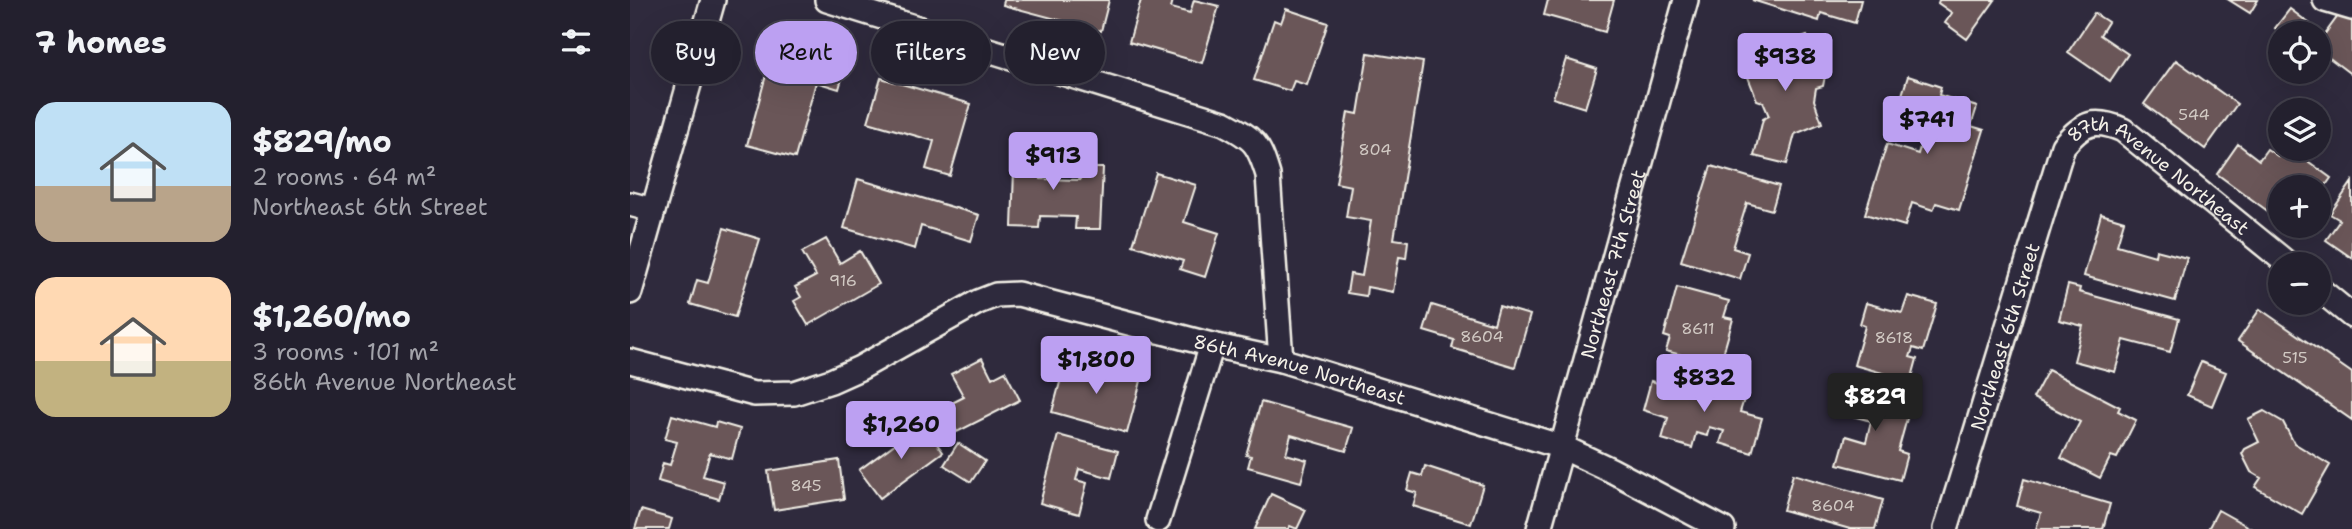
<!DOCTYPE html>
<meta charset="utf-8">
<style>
:root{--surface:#23202e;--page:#2f2d3a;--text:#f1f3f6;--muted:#a3a3aa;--line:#403e4a;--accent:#bca0f2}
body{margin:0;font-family:"Shantell Sans",sans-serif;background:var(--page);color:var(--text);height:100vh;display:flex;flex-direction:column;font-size:26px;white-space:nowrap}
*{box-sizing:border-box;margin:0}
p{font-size:23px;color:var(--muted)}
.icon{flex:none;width:38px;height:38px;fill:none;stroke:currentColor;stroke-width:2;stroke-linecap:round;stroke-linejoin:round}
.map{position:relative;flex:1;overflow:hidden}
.details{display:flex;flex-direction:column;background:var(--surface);width:630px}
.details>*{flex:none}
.banner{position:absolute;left:21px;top:21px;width:665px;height:63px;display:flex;gap:14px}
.tools{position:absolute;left:1638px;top:21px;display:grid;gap:14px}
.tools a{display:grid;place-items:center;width:63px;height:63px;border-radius:50%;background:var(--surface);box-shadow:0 7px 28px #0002,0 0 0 2px var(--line);font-size:35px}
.price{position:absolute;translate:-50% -60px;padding:0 16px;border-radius:7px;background:var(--accent);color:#111;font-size:23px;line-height:46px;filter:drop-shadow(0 2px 4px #0008)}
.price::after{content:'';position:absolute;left:50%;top:42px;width:21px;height:16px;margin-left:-10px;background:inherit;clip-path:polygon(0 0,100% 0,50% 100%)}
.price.active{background:#222;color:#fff}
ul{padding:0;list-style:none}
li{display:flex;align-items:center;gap:21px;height:175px;padding:0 35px}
li span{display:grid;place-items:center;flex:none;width:196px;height:140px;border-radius:21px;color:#555}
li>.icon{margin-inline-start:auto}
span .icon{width:84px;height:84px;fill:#fffc;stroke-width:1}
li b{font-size:30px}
h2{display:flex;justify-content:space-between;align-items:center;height:84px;padding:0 35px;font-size:30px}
.tag{padding:0 24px;border-radius:32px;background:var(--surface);box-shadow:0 7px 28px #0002,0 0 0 2px var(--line);font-size:24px;line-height:63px}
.tag.active{background:var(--accent);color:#111}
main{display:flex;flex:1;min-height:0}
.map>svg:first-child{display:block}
.building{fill:#6a5658;stroke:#f4f1e8;stroke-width:2}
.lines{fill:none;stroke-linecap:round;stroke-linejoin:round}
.minor-casing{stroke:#f4f1e8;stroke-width:28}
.minor{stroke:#2f2a3d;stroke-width:23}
.labels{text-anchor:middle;stroke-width:7;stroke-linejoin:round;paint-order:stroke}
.number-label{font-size:16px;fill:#d2cac4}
.street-label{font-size:19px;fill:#f4f1e8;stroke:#2f2a3d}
</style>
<main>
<section class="details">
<h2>7 homes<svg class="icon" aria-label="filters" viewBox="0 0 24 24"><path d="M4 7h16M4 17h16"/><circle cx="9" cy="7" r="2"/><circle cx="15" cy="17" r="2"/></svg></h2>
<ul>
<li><span style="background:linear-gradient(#bfe0f5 60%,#b9a48a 0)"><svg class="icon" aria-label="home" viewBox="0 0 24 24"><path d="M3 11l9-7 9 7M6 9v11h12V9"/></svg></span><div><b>$829/mo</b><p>2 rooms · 64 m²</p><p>Northeast 6th Street</p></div></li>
<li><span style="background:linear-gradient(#ffd9b3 60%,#c2b280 0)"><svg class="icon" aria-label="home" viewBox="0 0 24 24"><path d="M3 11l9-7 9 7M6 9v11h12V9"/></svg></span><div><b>$1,260/mo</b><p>3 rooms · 101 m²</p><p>86th Avenue Northeast</p></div></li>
</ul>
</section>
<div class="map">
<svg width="1722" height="529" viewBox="0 0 1722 529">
<rect width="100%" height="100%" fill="#2f2a3d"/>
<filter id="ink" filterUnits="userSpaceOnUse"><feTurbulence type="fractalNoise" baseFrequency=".0143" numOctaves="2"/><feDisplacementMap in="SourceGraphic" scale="14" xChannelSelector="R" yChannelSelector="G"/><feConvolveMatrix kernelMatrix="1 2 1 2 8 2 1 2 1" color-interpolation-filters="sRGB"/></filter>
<g filter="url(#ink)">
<path class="building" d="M374,0H479L471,31L373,5Z
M511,0H543L541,8L560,13L564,0L589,6L572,63L499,42Z
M918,0H984L975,32L914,15Z
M1122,0H1231L1225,23L1191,13L1189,21Z
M1309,0H1365L1337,39L1315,23L1322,13L1308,3Z
M1599,0H1628L1620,13Z
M656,9L698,23L677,85L664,81L660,91L624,80L644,20L651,23Z
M1660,9L1680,24L1672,33H1651L1645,28Z
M1711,12L1722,20V75L1689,50V42Z
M1464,13L1478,22L1470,35L1498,54L1480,81L1438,52Z
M1177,36L1184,53L1182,63L1197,66L1193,86L1186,88L1184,100L1192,123L1165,134L1157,164L1124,156L1133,119L1139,116L1133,102L1127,100L1118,77L1120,67L1115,53L1155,37L1166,40Z
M167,43L218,57L209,89L186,82L165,158L117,145L139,64L159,69Z
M738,53L793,62L764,239L778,241L776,258L769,257L763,292L737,287L736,296L717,293L720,274L732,276L741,221L716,217L721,186L706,183L718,112L728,114Z
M936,59L967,69L955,108L923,98Z
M1546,60L1607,104L1575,149L1514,104Z
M1278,76L1311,87L1309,95L1347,107L1341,126L1354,130L1329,210L1306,203L1303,210L1282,203L1275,226L1235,214L1257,144L1288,154L1296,126L1265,117Z
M251,78L341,104L320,176L296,169L304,141L238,122Z
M385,142L412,143L411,179L450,180V168H473L470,229H445L446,217L410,216L409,228L382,227Z
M1608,144L1629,160L1637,149L1649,157L1655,149H1661L1701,178L1689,195V187H1650V220L1587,174Z
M1081,166L1149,186L1142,210L1117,203L1103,248L1118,253L1110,279L1051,261Z
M526,173L566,185L554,222L589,233L575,277L550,269L553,261L503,245Z
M228,179L349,215L341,241L291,226L285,249L214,228Z
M1722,182V258L1696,240L1710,220L1700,214Z
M1471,214L1494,221L1487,245L1525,256L1526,250L1557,258L1545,301L1454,276Z
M94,228L130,239L105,317L60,304L67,280L78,283Z
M196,239L210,263L230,251L249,284L178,325L164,301L171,297L165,287L186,276L172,252Z
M1438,285L1450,288L1449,292L1549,319L1540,352L1494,340L1485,372L1444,361L1453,326L1429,320Z
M1047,287L1099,301L1094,317L1103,319L1090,365L1036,351L1040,338L1034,336Z
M1278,296L1307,304L1293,351L1283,348L1280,357L1287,359L1281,381L1224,365L1235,326L1230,324L1236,303L1272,313Z
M802,305L864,324L869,306L900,315L885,367L822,348L824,340L794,331Z
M1630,309L1722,373V420L1608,341Z
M352,358L362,378L375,371L390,400L327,432L314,407L334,397L321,374Z
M436,360L511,381L497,433L422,412Z
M1571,362L1596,372L1582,406L1557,395Z
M1418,370L1490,407L1488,411L1506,420L1487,458L1481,456L1470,478L1431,458L1450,422L1403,398Z
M1066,377L1116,393L1110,412L1132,418L1122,453L1090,443L1094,431L1079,427L1077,436L1066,433L1062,448L1032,439L1038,418L1013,410L1021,381L1061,393Z
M1212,385L1281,404L1268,451L1277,454L1270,480L1208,464L1216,436L1236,442L1241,421L1204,411Z
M631,402L723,428L716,451L661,435L656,454L677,460L671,482L618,467L621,456L616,455Z
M1634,411L1653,422L1664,443L1700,465L1672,514L1625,487L1631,478L1621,472L1612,454L1615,449L1629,442L1618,419Z
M42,415L85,427L86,422L110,429L102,459L80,453L73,476L94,482L89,499L28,481L33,463L40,465L47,442L35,439Z
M292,424L313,452L250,498L229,470Z
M428,435L488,451L481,478L449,469L446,480L457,483L449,514L410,503Z
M328,443L355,461L341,482L314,465Z
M209,460L214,499L144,510L138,471Z
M795,466L853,485L841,524L783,506L787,493L777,490L782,473L792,476Z
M1163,474L1253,500L1245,529H1220L1153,510Z
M1394,479L1480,504L1473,529H1406L1411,513L1387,506Z
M641,494L676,510L667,529L660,526L658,529H625Z
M11,510L42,519L39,529H5Z
M1588,510L1622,529H1578Z"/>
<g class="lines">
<defs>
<g id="minor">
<path d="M197,0L594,123C624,139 628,142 638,175L651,360"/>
<path d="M1695,0L1722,8"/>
<path d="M0,204L23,210"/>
<path d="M1689,289L1722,316"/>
<path d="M0,292L83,0"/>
<path id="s1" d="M0,361L124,394L164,393L201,381L230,368L348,302L366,295L388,294L582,345L651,360L932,447L981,470L1093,529"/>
<path d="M528,520L582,345"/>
<path id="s2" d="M909,529L1056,0"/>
<path id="s3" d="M1316,529L1433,146C1453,122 1465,118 1493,130L1658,264"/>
</g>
</defs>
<use href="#minor" class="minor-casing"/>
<use href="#minor" class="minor"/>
</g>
</g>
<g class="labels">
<g class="number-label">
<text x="1564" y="120">544</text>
<text x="745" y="155">804</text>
<text x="213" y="286">916</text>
<text x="1068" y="334">8611</text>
<text x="852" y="342">8604</text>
<text x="1264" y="343">8618</text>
<text x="1665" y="363">515</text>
<text x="176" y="491">845</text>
<text x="1203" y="511">8604</text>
</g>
<g class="street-label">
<text dy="7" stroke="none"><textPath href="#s3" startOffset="520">87th Avenue Northeast</textPath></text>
<text dy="7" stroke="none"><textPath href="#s2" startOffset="275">Northeast 7th Street</textPath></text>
<text dy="7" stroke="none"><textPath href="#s3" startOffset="201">Northeast 6th Street</textPath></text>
<text dy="7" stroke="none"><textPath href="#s1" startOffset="707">86th Avenue Northeast</textPath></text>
</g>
</g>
</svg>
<div class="tools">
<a><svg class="icon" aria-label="locate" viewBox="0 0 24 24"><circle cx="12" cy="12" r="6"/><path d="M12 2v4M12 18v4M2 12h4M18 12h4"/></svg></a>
<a><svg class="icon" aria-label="layers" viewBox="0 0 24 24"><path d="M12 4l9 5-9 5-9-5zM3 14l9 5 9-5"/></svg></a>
<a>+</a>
<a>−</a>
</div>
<b class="price" style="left:1155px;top:93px">$938</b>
<b class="price" style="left:1297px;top:156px">$741</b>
<b class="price" style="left:423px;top:192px">$913</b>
<b class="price" style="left:466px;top:396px">$1,800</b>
<b class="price" style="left:1074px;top:414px">$832</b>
<b class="price active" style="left:1245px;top:433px">$829</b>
<b class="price" style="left:271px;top:461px">$1,260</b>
<div class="banner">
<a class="tag">Buy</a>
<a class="tag active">Rent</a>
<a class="tag">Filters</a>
<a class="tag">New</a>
</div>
</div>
</main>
